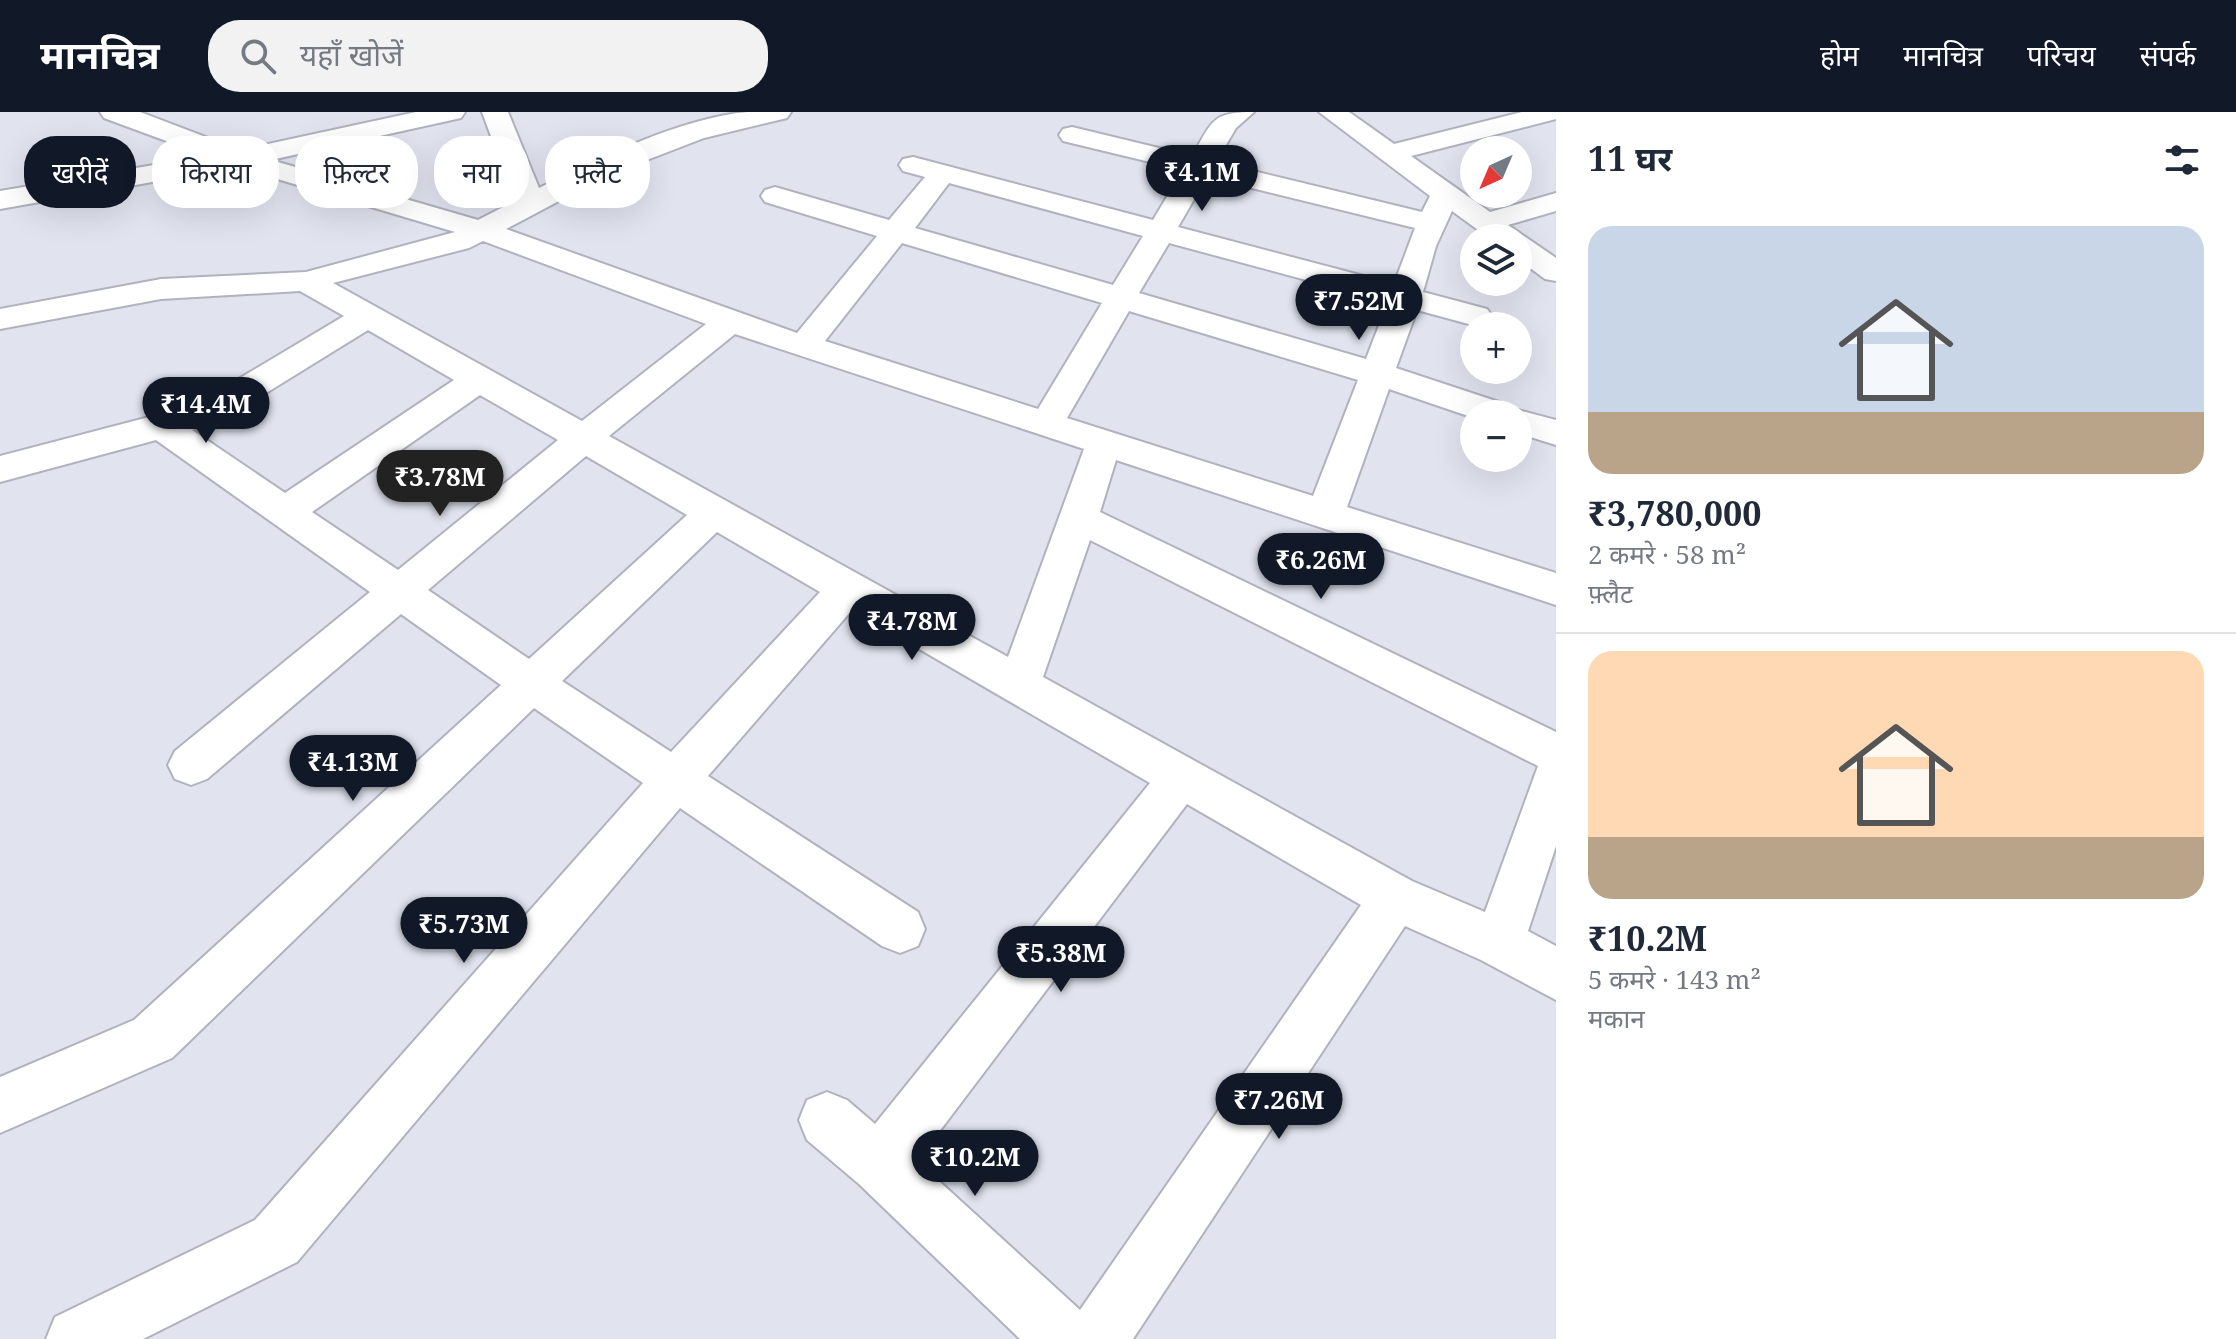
<!DOCTYPE html>
<html lang="hi">
<meta charset="utf-8">
<style>
:root{--surface:#fff;--page:#f2f2f3;--text:#1f2937;--muted:#747a83;--line:#e0e1e3;--accent:#111827}
body{margin:0;font-family:"Noto Serif","Noto Sans Devanagari",serif;background:var(--page);color:var(--text);height:100vh;display:flex;flex-direction:column;font-size:30px;white-space:nowrap}
*{box-sizing:border-box;margin:0}
p{font-size:26px;color:var(--muted)}
.icon{flex:none;width:44px;height:44px;fill:none;stroke:currentColor;stroke-width:2;stroke-linecap:round;stroke-linejoin:round}
.map{position:relative;flex:1;overflow:hidden}
.drawer{display:flex;flex-direction:column;background:var(--surface);width:680px}
.drawer>*{flex:none}
.banner{position:absolute;left:24px;top:24px;width:760px;height:72px;display:flex;gap:16px}
.needle{width:52px;rotate:224deg}
.fabs{position:absolute;left:1460px;top:24px;display:grid;gap:16px}
.fabs a{display:grid;place-items:center;width:72px;height:72px;border-radius:50%;background:var(--surface);box-shadow:0 8px 32px #0002;font-size:40px}
.price{position:absolute;translate:-50% -68px;padding:0 18px;border-radius:28px;background:var(--accent);color:#fff;font-size:26px;line-height:52px;filter:drop-shadow(0 2px 4px #0008)}
.price::after{content:'';position:absolute;left:50%;top:48px;width:24px;height:18px;margin-left:-12px;background:inherit;clip-path:polygon(0 0,100% 0,50% 100%)}
.price.active{background:#222;color:#fff}
ul{padding:0;list-style:none}
li{display:grid;align-content:center;gap:16px;height:424px;padding:0 32px}
li+li{border-top:2px solid var(--line)}
li span{display:grid;place-items:center;height:248px;border-radius:24px;color:#555}
li>.icon{margin-inline-start:auto}
span .icon{width:144px;height:144px;fill:#fffc;stroke-width:1}
li b{font-size:34px}
h2{display:flex;justify-content:space-between;align-items:center;height:96px;padding:0 32px;font-size:34px}
.pill{padding:0 28px;border-radius:32px;background:var(--surface);box-shadow:0 8px 32px #0002;font-size:28px;line-height:72px}
.pill.active{background:var(--accent);color:#fff}
header{display:flex;align-items:center;gap:48px;box-sizing:border-box;height:112px;padding:0 40px;background:var(--accent);color:#fff}
header strong{font-size:38px}
nav{display:flex;gap:44px;margin-inline-start:auto;font-size:28px}
.search{width:560px;height:72px;background:var(--page);display:flex;align-items:center;gap:20px;box-sizing:border-box;padding:0 28px;border-radius:32px;color:var(--muted);font-size:30px}
main{display:flex;flex:1;min-height:0}
.map>svg:first-child{display:block}
.lines{fill:none;stroke-linecap:round;stroke-linejoin:round}
.minor-casing{stroke:#b0b2be;stroke-width:4}
.minor{fill:#fff;fill-rule:evenodd}
</style>
<header>
<strong>मानचित्र</strong>
<div class="search"><svg class="icon" aria-label="search" viewBox="0 0 24 24"><circle cx="10" cy="10" r="6"/><path d="M15 15l6 6"/></svg>यहाँ खोजें</div>
<nav><a>होम</a><a>मानचित्र</a><a>परिचय</a><a>संपर्क</a></nav>
</header>
<main>
<div class="map">
<svg width="1556" height="1227" viewBox="0 0 1556 1227">
<rect width="100%" height="100%" fill="#e1e4ef"/>
<g class="lines">
<defs>
<path id="minor" d="M100,0H140L240,38L416,0H465L461,6L452,8L271,48L478,108L515,89L482,0H508L539,76C596,47 684,5 748,0C762,0 777,0 791,0L787,6L704,26L608,63L506,117L797,221L877,124L765,90L761,84L765,78L775,75L889,108L925,65L903,59L899,53L903,47L913,45L1153,108L1183,58L1063,29L1059,23L1063,17L1072,15L1192,44C1213,9 1211,0 1254,0L1236,16L1216,50L1422,100L1430,84L1319,0H1349L1394,32L1522,0H1556V7L1411,44L1490,100L1556,81V99L1508,113L1556,146V169L1545,167L1518,147V126H1489L1452,99L1436,134L1423,180L1487,197L1492,204L1487,211L1476,214L1417,198L1396,256L1511,294L1514,297L1556,308V333L1518,321V302H1474V306L1389,277L1347,395L1556,461V493L1116,348L1100,400L1556,620V734L1528,819L1556,834V888L1481,848L1405,814L1133,1227H1020L859,1072L807,1028L799,1008L807,988L827,980L847,988L875,1012L1150,671L852,498L708,664L918,800L925,817L918,834L900,841L882,834L680,696L297,1150L143,1227H46L55,1205L255,1108L643,671L534,596L172,946L0,1021V965L134,908L501,573L401,502L207,667L191,673L175,667L168,653L175,639L370,480L156,328L0,370V344L195,293L344,204L300,179L161,187L0,217V197L161,167L306,160L455,120L237,55L0,97V79L207,44L104,6ZM1207,65L1415,116L1394,172L1178,115ZM949,71L1143,124L1113,173L915,116ZM483,129L706,212L582,309L333,171L469,136ZM902,131L1102,191L1038,297L825,229ZM1169,131L1388,190L1366,247L1139,181ZM1129,199L1358,268L1313,384L1067,306ZM368,218L454,268L285,381L192,318L219,310ZM735,222L1084,337L1008,545L609,324ZM480,283L558,328L398,458L312,400ZM586,344L687,403L529,547L428,478ZM717,420L820,480L671,640L562,569ZM1090,428L1538,654L1485,800L1412,769L1043,565ZM1187,692L1361,793L1080,1198L917,1049Z"/>
</defs>
<use href="#minor" class="minor-casing"/>
<use href="#minor" class="minor"/>
</g>
</svg>
<div class="fabs">
<a><svg class="needle" viewBox="-14 -14 28 28"><path d="M0-13l5 13h-10z" fill="#e53935"/><path d="M0 13l5-13h-10z" fill="#747a83"/></svg></a>
<a><svg class="icon" aria-label="layers" viewBox="0 0 24 24"><path d="M12 4l9 5-9 5-9-5zM3 14l9 5 9-5"/></svg></a>
<a>+</a>
<a>−</a>
</div>
<b class="price" style="left:1202px;top:101px">₹4.1M</b>
<b class="price" style="left:1359px;top:230px">₹7.52M</b>
<b class="price" style="left:206px;top:333px">₹14.4M</b>
<b class="price active" style="left:440px;top:406px">₹3.78M</b>
<b class="price" style="left:1321px;top:489px">₹6.26M</b>
<b class="price" style="left:912px;top:550px">₹4.78M</b>
<b class="price" style="left:353px;top:691px">₹4.13M</b>
<b class="price" style="left:464px;top:853px">₹5.73M</b>
<b class="price" style="left:1061px;top:882px">₹5.38M</b>
<b class="price" style="left:1279px;top:1029px">₹7.26M</b>
<b class="price" style="left:975px;top:1086px">₹10.2M</b>
<div class="banner">
<a class="pill active">खरीदें</a>
<a class="pill">किराया</a>
<a class="pill">फ़िल्टर</a>
<a class="pill">नया</a>
<a class="pill">फ़्लैट</a>
</div>
</div>
<section class="drawer">
<h2>11 घर<svg class="icon" aria-label="filters" viewBox="0 0 24 24"><path d="M4 7h16M4 17h16"/><circle cx="9" cy="7" r="2"/><circle cx="15" cy="17" r="2"/></svg></h2>
<ul>
<li><span style="background:linear-gradient(#c9d6e8 75%,#b9a48a 0)"><svg class="icon" aria-label="home" viewBox="0 0 24 24"><path d="M3 11l9-7 9 7M6 9v11h12V9"/></svg></span><div><b>₹3,780,000</b><p>2 कमरे · 58 m²</p><p>फ़्लैट</p></div></li>
<li><span style="background:linear-gradient(#ffd9b3 75%,#b9a48a 0)"><svg class="icon" aria-label="home" viewBox="0 0 24 24"><path d="M3 11l9-7 9 7M6 9v11h12V9"/></svg></span><div><b>₹10.2M</b><p>5 कमरे · 143 m²</p><p>मकान</p></div></li>
</ul>
</section>
</main>
